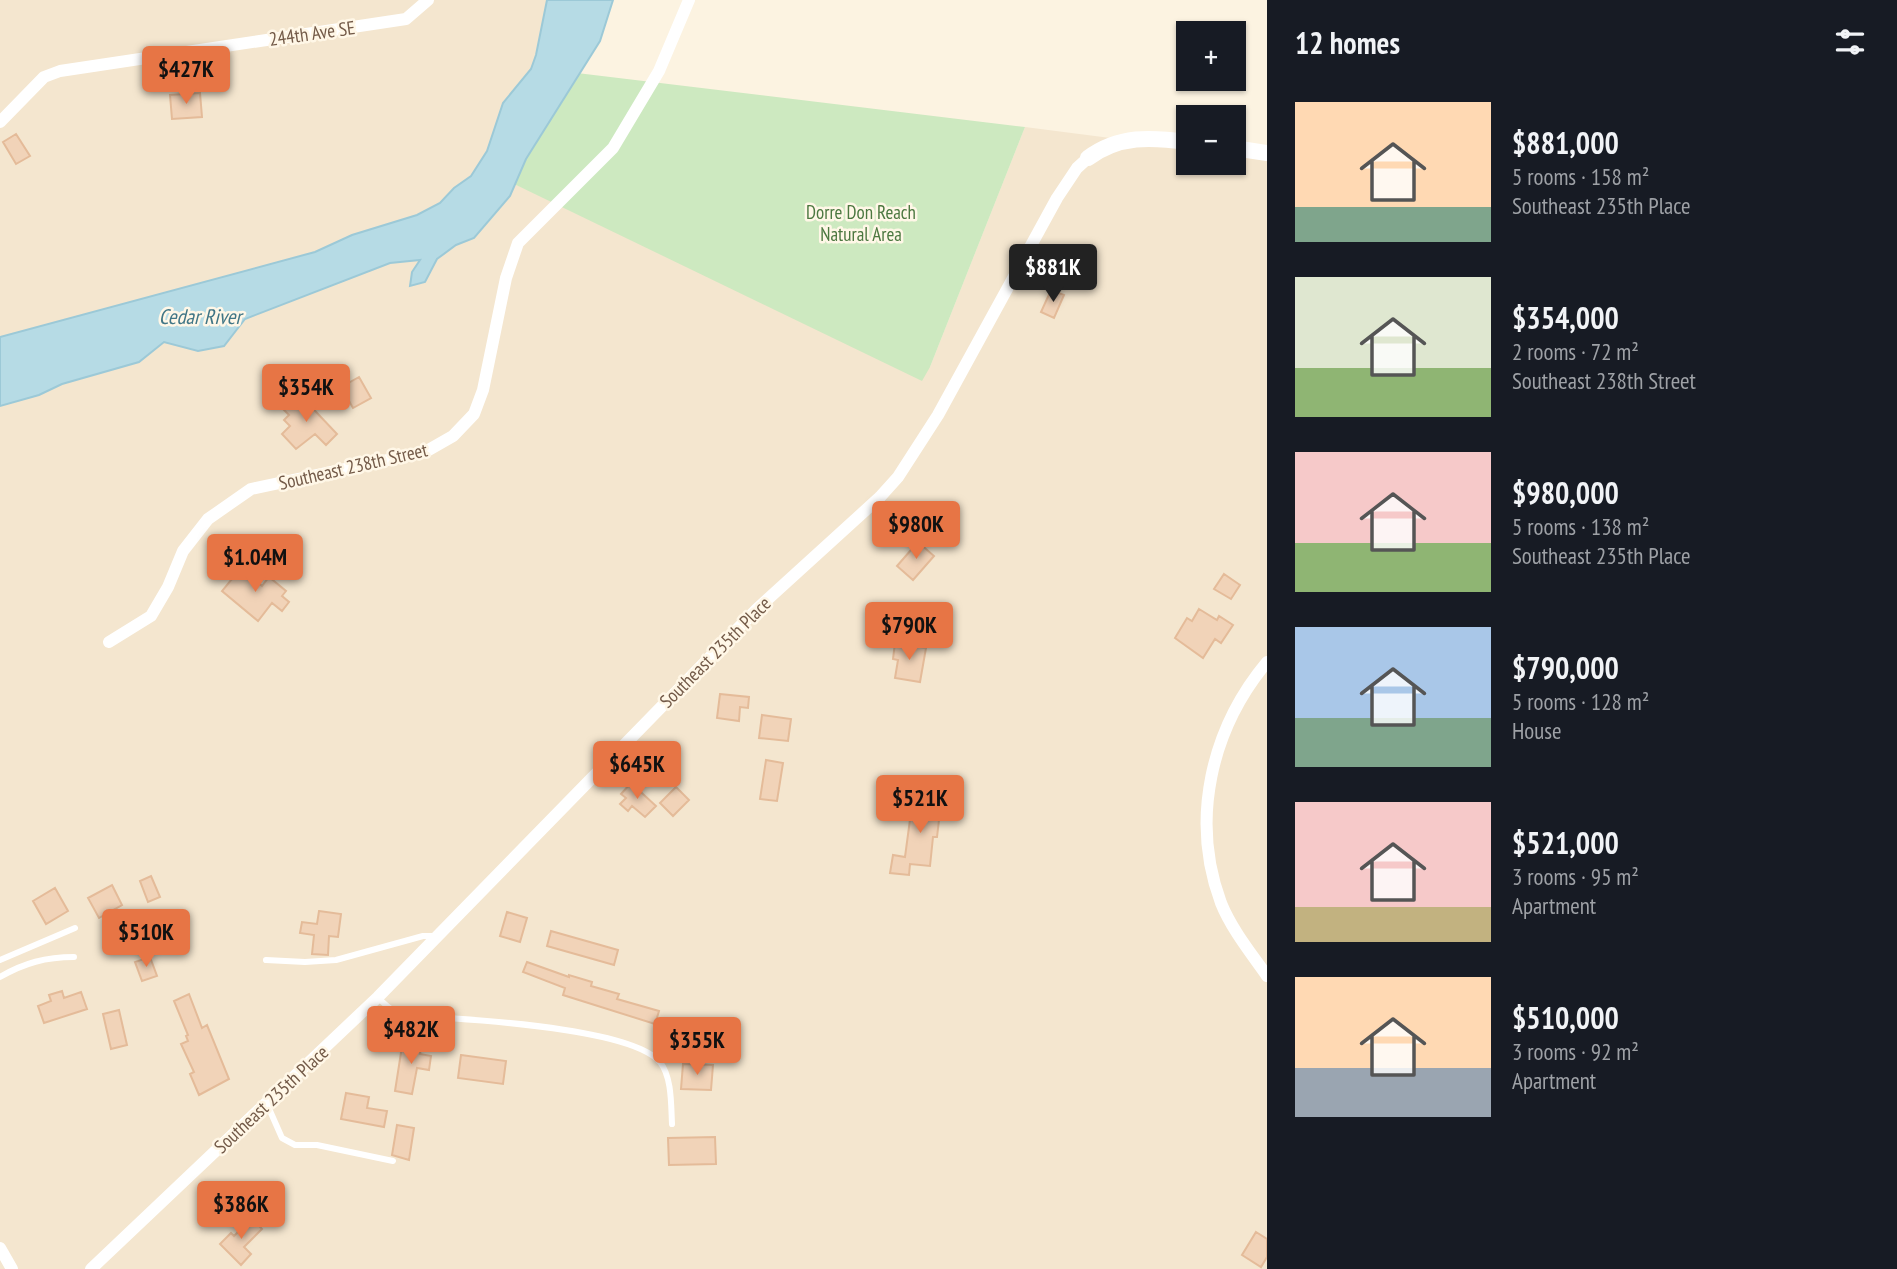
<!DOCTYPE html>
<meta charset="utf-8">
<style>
:root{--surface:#171b24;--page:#242831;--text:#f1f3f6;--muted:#9ea1a6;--accent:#e77545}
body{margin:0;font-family:"PT Sans Narrow",sans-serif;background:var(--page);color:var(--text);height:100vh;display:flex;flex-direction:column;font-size:26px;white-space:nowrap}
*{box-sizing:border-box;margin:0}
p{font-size:23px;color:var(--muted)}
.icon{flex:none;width:38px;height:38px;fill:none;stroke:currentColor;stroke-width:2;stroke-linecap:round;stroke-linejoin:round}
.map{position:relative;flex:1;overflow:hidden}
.details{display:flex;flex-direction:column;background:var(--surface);width:630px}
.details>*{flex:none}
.tools{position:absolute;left:1176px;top:21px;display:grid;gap:14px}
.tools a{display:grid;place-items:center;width:70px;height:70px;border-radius:0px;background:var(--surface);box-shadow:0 2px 5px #0004;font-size:35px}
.price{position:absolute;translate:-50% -60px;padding:0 16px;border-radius:7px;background:var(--accent);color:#111;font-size:23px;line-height:46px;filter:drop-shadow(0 2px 4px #0008)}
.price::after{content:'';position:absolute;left:50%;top:42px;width:21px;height:16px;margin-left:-10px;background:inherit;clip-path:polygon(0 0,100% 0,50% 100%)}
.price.current{background:#222;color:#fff}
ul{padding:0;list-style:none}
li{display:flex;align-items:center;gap:21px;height:175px;padding:0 28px}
li span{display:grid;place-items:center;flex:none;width:196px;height:140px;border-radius:0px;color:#555}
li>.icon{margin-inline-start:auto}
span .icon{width:84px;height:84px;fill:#fffc;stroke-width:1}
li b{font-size:30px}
h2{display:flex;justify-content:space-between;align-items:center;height:84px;padding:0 28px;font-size:30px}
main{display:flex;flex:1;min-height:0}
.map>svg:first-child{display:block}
.residential{fill:#f4e6cf}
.green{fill:#cde9c0}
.water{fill:#b6dbe5;stroke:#9cc9d7;stroke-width:2}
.building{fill:#f1d3b8;stroke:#e4bb99;stroke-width:2}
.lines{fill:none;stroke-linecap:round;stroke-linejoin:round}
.service{stroke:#fff;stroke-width:6}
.minor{stroke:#fff;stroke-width:12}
.tertiary{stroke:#fff;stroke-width:16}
.labels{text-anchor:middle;stroke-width:5;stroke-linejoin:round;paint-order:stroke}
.street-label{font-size:19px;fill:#735a48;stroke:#fff7e7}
.park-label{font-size:19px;fill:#4c7840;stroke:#fff7e7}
.water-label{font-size:21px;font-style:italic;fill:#417686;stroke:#fff7e7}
</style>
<main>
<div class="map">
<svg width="1267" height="1269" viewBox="0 0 1267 1269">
<rect width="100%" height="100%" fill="#fcf3e1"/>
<path class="residential" d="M0,0H547L536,55L531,69L503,103L487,151L471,176L454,188L440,203L417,215L352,235L315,252L0,337Z
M1025,127L1188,148V163H1234V153L1267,158V1269H0V406L39,395L62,384L139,362L164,342L198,351L233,335L245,319L391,263L421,260L410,285L425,282L437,259L456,245L474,238L512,183L930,367Z"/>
<path class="green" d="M577,73L1025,127L930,367L922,381L512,183L522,159Z"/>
<path class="water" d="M547,0H613L600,41L526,159L510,196L474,238L456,245L437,259L425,282L410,286L412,272L420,260L390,263L245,319L224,346L198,351L164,342L139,362L62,384L39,395L0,406V337L315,252L352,235L417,215L440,203L454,188L471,176L487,151L503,103L531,69L536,55Z"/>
<path class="building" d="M200,93L202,117L172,119L170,95Z
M16,134L30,156L16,164L3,142Z
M1051,290L1064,295L1054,318L1041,312Z
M359,377L371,398L353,408L349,401L345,404L336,390Z
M300,395L337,434L326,445L315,434L296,449L282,434L290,426L284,420L289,415L284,410Z
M918,542L934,556L913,580L897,566Z
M241,568L262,586L269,577L286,591L282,596L289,602L282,611L272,603L258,621L222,591Z
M1224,574L1240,585L1231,599L1214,589Z
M1199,609L1217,620L1219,616L1233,625L1221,643L1215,639L1203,658L1175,638L1187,618L1192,621Z
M895,643L926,648L920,682L895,678L898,660L893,659Z
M720,694L749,697L748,708L740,707L739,721L717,718Z
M762,715L791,719L788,741L759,738Z
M766,760L783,763L777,801L760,799Z
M631,783L656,806L645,817L632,806L628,811L620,804L626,798L621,794Z
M676,787L689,800L673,816L660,803Z
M922,791L942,794L937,837H933L930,866L910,864L909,875L890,873L893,855L905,857L911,812L919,813Z
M151,876L160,897L148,902L140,881Z
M112,885L122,905L99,918L88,898Z
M55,888L68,911L46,924L33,901Z
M319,911L341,914L338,937L329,936L328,955L312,954L314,935L300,933L302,922L317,924Z
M507,912L527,918L520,942L500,936Z
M551,931L618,950L614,965L547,946Z
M150,957L157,976L142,981L135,962Z
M527,962L569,977V975L592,982L591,986L619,994L617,999L659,1011L655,1024L563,995L565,988L523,972Z
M62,991L64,998L81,992L87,1009L44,1023L38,1006L51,1001L49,995Z
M189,994L202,1028L207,1025L229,1079L199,1095L190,1074L194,1072L181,1044L188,1041L186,1036L188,1035L174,1001Z
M119,1010L127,1045L111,1049L103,1014Z
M403,1040L422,1043L420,1054L431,1056L429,1070L417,1068L412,1094L395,1091Z
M461,1055L506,1061L503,1084L458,1078Z
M683,1064L713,1065L711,1090L681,1089Z
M346,1093L369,1097L367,1108L387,1111L384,1127L341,1119Z
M397,1125L414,1128L409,1160L392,1155Z
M715,1137L716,1164L669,1165L668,1138Z
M252,1218L262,1229L244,1247L251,1254L241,1265L220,1244L231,1233L234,1236Z
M1256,1232L1267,1239V1257L1261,1267L1242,1255Z"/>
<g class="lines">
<path class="service" d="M0,960L75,928
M266,960L305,962L336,960L423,936H435
M0,977C24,963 46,957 74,957
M378,998C384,1003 391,1011 400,1014C414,1018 433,1016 448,1018C491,1021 633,1030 660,1062C672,1077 671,1105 672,1124
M267,1104L282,1138L295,1145H317L393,1161"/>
<path class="minor" d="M0,122L44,77L60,71L406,19L428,0
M109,642L151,616L168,587L183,551L208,519L251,489L425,452L453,436L474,414L483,390L506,278L518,243L613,148L659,71L689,0
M1267,662C1211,729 1190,820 1221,903C1232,930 1251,953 1267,976
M0,1248L12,1269
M91,1269L378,997L757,609L880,497L898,477L938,415L1057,198L1077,168L1088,158"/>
<path class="tertiary" d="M1234,148L1267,153
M1088,158C1119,135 1151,137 1188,142"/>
</g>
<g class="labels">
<g class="street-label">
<text transform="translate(312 33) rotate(-8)" y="7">244th Ave SE</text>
<text transform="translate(353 466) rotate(-13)" y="7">Southeast 238th Street</text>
<text transform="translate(715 652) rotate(-45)" y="7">Southeast 235th Place</text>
<text transform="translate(271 1099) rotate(-43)" y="7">Southeast 235th Place</text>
</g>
<g class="park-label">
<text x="861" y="219">Dorre Don Reach<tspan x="861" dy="22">Natural Area</tspan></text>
</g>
<g class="water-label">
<text x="200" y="324">Cedar River</text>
</g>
</g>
</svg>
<div class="tools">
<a>+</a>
<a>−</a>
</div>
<b class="price" style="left:186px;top:106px">$427K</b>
<b class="price current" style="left:1053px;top:304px">$881K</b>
<b class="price" style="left:306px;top:424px">$354K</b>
<b class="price" style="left:916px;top:561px">$980K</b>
<b class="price" style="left:255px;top:594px">$1.04M</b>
<b class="price" style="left:909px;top:662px">$790K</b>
<b class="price" style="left:637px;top:801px">$645K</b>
<b class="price" style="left:920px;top:835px">$521K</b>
<b class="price" style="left:146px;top:969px">$510K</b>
<b class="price" style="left:411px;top:1066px">$482K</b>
<b class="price" style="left:697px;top:1077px">$355K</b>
<b class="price" style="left:241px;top:1241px">$386K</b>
</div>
<section class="details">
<h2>12 homes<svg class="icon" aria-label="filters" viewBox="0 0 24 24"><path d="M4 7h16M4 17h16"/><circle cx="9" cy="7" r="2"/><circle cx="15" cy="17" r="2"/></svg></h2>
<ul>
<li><span style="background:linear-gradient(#ffd9b3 75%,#7fa58c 0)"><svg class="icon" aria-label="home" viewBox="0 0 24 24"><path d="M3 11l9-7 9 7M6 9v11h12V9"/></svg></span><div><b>$881,000</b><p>5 rooms · 158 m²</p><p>Southeast 235th Place</p></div></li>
<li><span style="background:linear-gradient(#dfe7d0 65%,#8fb573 0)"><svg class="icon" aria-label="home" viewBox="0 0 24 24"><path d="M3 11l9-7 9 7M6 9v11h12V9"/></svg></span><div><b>$354,000</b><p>2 rooms · 72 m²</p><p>Southeast 238th Street</p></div></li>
<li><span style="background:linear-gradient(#f6c9c9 65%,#8fb573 0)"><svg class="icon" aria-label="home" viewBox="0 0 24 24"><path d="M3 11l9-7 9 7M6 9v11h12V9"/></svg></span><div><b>$980,000</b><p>5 rooms · 138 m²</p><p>Southeast 235th Place</p></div></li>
<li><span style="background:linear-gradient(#a9c7e8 65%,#7fa58c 0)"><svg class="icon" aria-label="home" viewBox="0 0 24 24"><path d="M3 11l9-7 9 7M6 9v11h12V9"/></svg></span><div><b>$790,000</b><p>5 rooms · 128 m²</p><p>House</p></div></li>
<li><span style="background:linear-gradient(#f6c9c9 75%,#c2b280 0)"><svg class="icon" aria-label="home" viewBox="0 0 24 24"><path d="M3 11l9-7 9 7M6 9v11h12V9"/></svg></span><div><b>$521,000</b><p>3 rooms · 95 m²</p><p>Apartment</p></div></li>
<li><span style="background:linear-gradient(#ffd9b3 65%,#9aa5b1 0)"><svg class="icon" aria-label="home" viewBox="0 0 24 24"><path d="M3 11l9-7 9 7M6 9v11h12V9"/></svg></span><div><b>$510,000</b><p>3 rooms · 92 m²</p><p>Apartment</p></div></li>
</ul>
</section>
</main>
